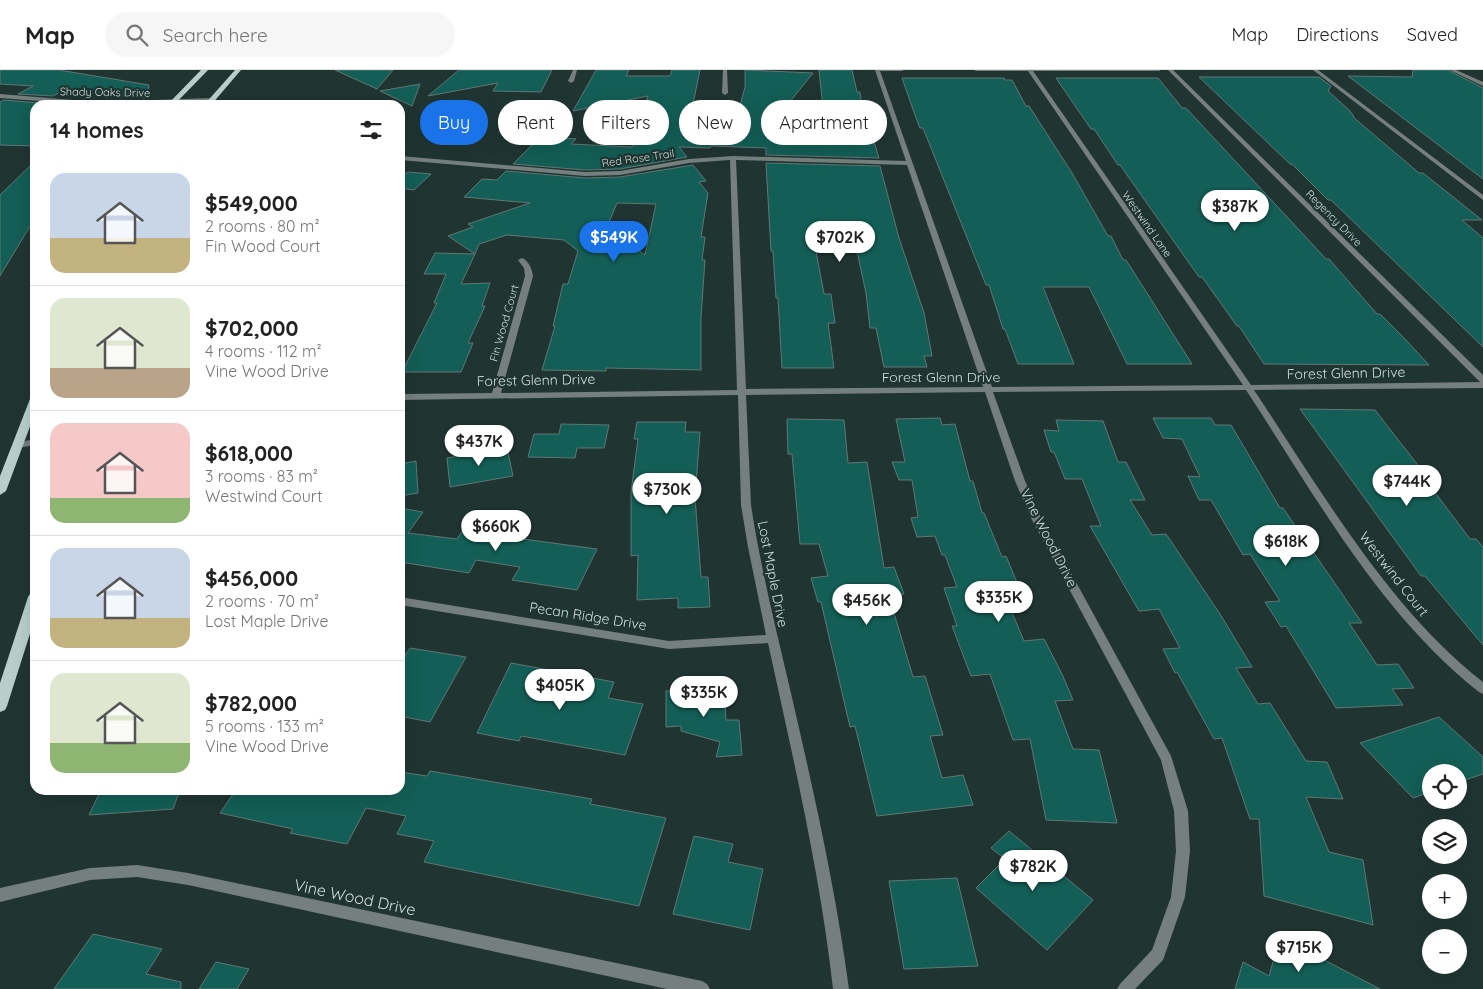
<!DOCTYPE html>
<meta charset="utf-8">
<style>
:root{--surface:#fff;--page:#f6f6f6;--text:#222;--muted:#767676;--line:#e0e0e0;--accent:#1a73e8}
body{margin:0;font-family:Quicksand,sans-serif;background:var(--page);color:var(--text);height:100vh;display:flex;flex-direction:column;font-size:19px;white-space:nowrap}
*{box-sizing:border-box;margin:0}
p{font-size:16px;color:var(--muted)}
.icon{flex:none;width:28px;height:28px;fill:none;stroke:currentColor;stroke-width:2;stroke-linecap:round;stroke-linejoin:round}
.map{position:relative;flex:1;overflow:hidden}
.drawer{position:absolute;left:30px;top:30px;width:375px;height:695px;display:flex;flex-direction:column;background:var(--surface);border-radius:15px;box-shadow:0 5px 20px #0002}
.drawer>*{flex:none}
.top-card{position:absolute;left:420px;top:30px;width:475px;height:45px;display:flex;gap:10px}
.buttons{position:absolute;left:1422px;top:694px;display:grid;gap:10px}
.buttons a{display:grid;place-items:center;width:45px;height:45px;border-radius:50%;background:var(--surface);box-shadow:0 5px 20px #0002;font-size:25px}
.price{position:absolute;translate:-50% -42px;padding:0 11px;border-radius:18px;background:#fff;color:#222;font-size:16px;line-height:32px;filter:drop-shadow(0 1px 2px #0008)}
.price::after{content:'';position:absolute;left:50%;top:30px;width:15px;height:11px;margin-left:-8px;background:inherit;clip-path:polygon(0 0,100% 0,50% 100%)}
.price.on{background:var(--accent);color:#fff}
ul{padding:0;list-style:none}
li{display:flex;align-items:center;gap:15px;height:125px;padding:0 20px}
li+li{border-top:1px solid var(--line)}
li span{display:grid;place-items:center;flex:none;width:140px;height:100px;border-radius:15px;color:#555}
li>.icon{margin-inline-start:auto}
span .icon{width:60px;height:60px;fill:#fffc;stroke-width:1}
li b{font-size:21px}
h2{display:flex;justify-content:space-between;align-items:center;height:60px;padding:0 20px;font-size:21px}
.tag{padding:0 18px;border-radius:22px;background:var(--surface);box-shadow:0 5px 20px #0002;font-size:18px;line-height:45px}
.tag.on{background:var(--accent);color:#fff}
header{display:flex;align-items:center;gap:30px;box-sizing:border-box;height:70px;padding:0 25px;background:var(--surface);border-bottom:1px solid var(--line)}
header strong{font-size:24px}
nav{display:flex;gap:28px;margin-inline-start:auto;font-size:18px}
.search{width:350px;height:45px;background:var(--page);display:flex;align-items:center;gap:12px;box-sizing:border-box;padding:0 18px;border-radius:28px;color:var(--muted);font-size:19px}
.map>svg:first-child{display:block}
.building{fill:#135e56;stroke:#617774;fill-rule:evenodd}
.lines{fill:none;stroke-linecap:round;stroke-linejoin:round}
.street{fill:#757f7d;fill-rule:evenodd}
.primary{fill:#b9cecb;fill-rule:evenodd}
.labels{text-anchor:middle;stroke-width:4.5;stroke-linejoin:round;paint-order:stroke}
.far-street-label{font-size:11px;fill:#d0dddb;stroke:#203532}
.street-label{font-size:14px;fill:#d0dddb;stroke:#203532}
.near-street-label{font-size:16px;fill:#d0dddb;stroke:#203532}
</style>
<header>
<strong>Map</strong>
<div class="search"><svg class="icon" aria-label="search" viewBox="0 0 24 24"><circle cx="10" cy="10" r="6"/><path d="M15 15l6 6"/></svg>Search here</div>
<nav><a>Map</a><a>Directions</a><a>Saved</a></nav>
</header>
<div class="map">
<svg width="1483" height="919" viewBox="0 0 1483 919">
<rect width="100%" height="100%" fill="#203532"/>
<path class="building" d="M0,0H59L149,15L147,28L63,21L53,26L18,24L33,16L0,14Z
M335,0H393L377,19Z
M459,0H552L541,22L493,21L498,13L428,26Z
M596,0H629L626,6H670L672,0H700L693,34L723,39L740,36L745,17V0L813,3L780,44L827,75L819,0H852L857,22H860L863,45H866L879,88L766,85V78L711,76L710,78L679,77L687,87L620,99L585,100L513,94L541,66L576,69L571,74L632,77L651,40L644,39L648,26L573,41Z
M1413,0H1448L1483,18V109L1348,6L1412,7Z
M1199,7H1319L1331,16L1328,21L1349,40L1354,46L1353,47L1419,103H1423L1482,150H1462L1483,168V277L1331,130H1328L1292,94H1290Z
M902,8H1004L1005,10H1012L1026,36H1029L1072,103L1108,166H1111L1123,190H1126L1192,294H1127L1089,217H1043L1074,294H1018L1005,259H1003L989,215H986L923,58H920L915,45Z
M1056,8H1158L1182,38H1186L1326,189H1329L1377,244H1380L1404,268L1429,295L1264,294L1239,256H1237L1202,207H1199L1120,95H1118L1094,59H1091Z
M420,14L412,36L380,21Z
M4,30L39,33L35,35V76L0,75V32Z
M35,91V148L0,206V125Z
M766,93L880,96L899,168L924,243L932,286H924L927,297H884L876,258H870L866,223L852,158H850L849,155H817L819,182H816L823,218L824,224H831L835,253H828L834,298H782L778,228H776L773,181H771Z
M693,95L706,111L699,112L708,123L701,167H705L702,190H705L701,247V300L606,298V301L542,300L555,256H553L563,214H568L578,181L564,170L507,165L479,174L475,184L448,166L473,157L468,154L530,133L464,127L482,109L497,110L506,101L585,108L620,107ZM617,133L656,134L645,185L607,157Z
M408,102L431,104L414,120L400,118V108Z
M435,183L475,184L461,214L490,213L482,236H485L468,273H473L461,302H402L437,233H434L446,204H424Z
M1300,339L1375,340L1431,412H1427L1470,469H1476L1483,477V575L1425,506H1421Z
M940,348L942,355L955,354L970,411H973L982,443H984L1002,487L1006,486L1025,532L1008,533L1024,571L1044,569L1062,604L1073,630L1055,631L1073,679L1099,680L1117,753L1046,750L1030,669L1013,670L990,604L971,606L952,556H957L944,518L957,517L945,485H942L935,466L917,467L911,448L918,447L912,410H899L892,392H905L896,349Z
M1153,348H1211L1215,355H1231L1280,438H1283L1362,553H1349L1377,595L1398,594L1414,618L1392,619L1403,635L1336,638L1286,556L1281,557L1265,532L1280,531L1250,484L1243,485L1211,430H1199L1188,406L1200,407L1182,369L1163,368Z
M787,349L844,350L848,393L867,392L884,498L894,497L904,524L889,526L913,607L925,606L943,665L930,666L942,708L963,705L973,735L877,746L855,656L850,657L821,532H818L811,508L828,506L819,474H800L792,384H788Z
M1056,350L1103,351L1118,392H1126L1145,430H1130L1152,465L1166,464L1220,544L1252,597L1236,598L1258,634L1270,633L1306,691L1327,692L1343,729L1306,727L1329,782L1363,790L1373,855L1264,826L1259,749H1250L1222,668L1214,669L1177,602L1175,603L1163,579L1180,578L1159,539L1139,541L1090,456H1101L1082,409H1065L1054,382H1051L1044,360L1059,361Z
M637,352H686L685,362H700L695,427L701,507H708L710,537L678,538V528L637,530L638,485L631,486V422L638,369H634Z
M561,354L609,355L604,378H577L575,388L528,387L534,364H559Z
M507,378L513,406L450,417L447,388Z
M416,391L418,423L400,426V394Z
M400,438L423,442L408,463L457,469L470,449L530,457L523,469L597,479L577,520L512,510L520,497L476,490L469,503L400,492Z
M410,578L466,587L430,652L400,646V593Z
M511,593L614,612L608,628L643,634L625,685L521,666L519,671L477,663Z
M724,618L726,650H739L742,685L716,687L720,672L681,661V656L666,657V621Z
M1439,647L1483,687V704L1459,712V702H1431V722L1413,728L1360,673Z
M430,701L592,729L590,734L666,748L639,836L424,792L434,771L397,764L406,746L366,738L347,774L290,763L293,759L220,743L236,720H400V702L427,706Z
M101,720H180L173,739L89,745Z
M1009,761L1093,830L1047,880L976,818L1005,789L991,778Z
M694,766L733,774L728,792L763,799L750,860L673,844Z
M957,808L978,896L904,899L889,811Z
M93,864L162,879L146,904L181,912V919H54Z
M1280,867L1380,919H1235L1243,892L1269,906Z
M216,892L249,899L237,919H199Z"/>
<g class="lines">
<path class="street" d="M573,0H577L574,11L571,13L568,11Z
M723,0H727L728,23L725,25L722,23Z
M875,0H904L902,1H880L992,317L1243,315L1028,1H976L974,0H1161L1159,1H1033L1251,315L1483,312H1480L1168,0H1173L1483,305V318L1254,320C1321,420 1388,538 1483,612V624L1479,622C1379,543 1315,425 1246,320L993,322L1025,411L1041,448L1171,686L1188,741L1190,781L1185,827L1163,890L1135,919H1117L1120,914L1152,880L1171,827L1176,781L1174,741L1161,690L1031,448L1015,411L985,322L746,325L751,435C761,501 778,567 793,632C815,727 836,822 849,919H833C820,802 793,688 768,573L669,579L400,535V527L669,571L766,565L748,477L741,435L738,325L400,330V324L492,323L525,206L524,198L518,190L522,188C529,191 532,199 533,206L501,323L737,320L730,90L689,93L620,105L585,106L400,90V86L585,102L620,101L689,89L733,86L906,91ZM736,90L907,95L983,317L746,319Z
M1313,0H1318L1483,125V130Z
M1450,0H1456L1483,12V16Z
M0,24L98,32L211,28L214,30L211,32L91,35L0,28Z
M35,369V375L18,378L13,375L15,373Z
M137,795L188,803L702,911L707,914L710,919H667L188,815L137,807L90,810L0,832V818L90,798Z"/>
<path class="primary" d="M201,0H208L174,35H167Z
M235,0H241L211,35H204Z
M35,326V343L6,421L0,425V406L30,329Z
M35,522V548L7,636L5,640L0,642V613L28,527L30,524Z"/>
</g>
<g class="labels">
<g class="far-street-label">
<text transform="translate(105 22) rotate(1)" y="4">Shady Oaks Drive</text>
<text transform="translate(638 88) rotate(-8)" y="4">Red Rose Trail</text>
<text transform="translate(1334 148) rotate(45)" y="4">Regency Drive</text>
<text transform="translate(1147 154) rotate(55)" y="4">Westwind Lane</text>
<text transform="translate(504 253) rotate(-74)" y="4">Fin Wood Court</text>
</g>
<g class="street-label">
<text transform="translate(1346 303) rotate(-1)" y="5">Forest Glenn Drive</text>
<text x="941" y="312">Forest Glenn Drive</text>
<text transform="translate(536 310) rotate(-1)" y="5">Forest Glenn Drive</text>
<text transform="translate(1049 468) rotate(63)" y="5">Vine Wood Drive</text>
<text transform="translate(773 504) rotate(79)" y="5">Lost Maple Drive</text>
<text transform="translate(1394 504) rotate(52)" y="5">Westwind Court</text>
<text transform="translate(588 546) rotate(9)" y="5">Pecan Ridge Drive</text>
</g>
<g class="near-street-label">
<text transform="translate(355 827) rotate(12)" y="6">Vine Wood Drive</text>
</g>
</g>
</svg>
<div class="buttons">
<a><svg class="icon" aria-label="locate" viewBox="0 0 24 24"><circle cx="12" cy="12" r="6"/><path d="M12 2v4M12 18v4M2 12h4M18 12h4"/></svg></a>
<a><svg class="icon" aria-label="layers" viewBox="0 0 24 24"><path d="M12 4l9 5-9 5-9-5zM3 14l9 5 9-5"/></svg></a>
<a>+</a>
<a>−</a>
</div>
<b class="price" style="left:1235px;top:162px">$387K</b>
<b class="price on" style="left:614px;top:193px">$549K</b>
<b class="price" style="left:840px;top:193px">$702K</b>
<b class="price" style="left:479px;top:397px">$437K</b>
<b class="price" style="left:1407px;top:437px">$744K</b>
<b class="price" style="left:667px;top:445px">$730K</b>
<b class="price" style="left:496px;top:482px">$660K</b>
<b class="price" style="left:1286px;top:497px">$618K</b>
<b class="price" style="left:999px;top:553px">$335K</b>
<b class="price" style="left:867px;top:556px">$456K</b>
<b class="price" style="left:560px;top:641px">$405K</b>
<b class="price" style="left:704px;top:648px">$335K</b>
<b class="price" style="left:1033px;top:822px">$782K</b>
<b class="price" style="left:1299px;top:903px">$715K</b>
<div class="top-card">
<a class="tag on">Buy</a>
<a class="tag">Rent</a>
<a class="tag">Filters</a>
<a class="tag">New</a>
<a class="tag">Apartment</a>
</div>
<section class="drawer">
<h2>14 homes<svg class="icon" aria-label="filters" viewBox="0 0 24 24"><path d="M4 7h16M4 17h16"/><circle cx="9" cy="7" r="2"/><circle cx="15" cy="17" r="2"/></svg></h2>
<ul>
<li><span style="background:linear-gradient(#c9d6e8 65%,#c2b280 0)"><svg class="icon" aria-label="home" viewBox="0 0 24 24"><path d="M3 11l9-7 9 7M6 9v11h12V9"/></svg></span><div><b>$549,000</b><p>2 rooms · 80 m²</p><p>Fin Wood Court</p></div></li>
<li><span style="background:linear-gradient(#dfe7d0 70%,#b9a48a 0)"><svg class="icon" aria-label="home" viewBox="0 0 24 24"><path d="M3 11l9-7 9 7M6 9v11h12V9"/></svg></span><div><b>$702,000</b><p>4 rooms · 112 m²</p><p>Vine Wood Drive</p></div></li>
<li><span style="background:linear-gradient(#f6c9c9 75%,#8fb573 0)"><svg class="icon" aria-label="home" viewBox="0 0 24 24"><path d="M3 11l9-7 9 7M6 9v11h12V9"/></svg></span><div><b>$618,000</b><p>3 rooms · 83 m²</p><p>Westwind Court</p></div></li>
<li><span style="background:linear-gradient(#c9d6e8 70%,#c2b280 0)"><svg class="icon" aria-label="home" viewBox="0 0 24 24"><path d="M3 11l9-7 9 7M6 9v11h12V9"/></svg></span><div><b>$456,000</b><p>2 rooms · 70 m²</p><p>Lost Maple Drive</p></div></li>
<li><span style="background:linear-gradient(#dfe7d0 70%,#8fb573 0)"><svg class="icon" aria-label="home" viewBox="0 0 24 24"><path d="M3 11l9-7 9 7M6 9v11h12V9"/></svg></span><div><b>$782,000</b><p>5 rooms · 133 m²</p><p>Vine Wood Drive</p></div></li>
</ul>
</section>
</div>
